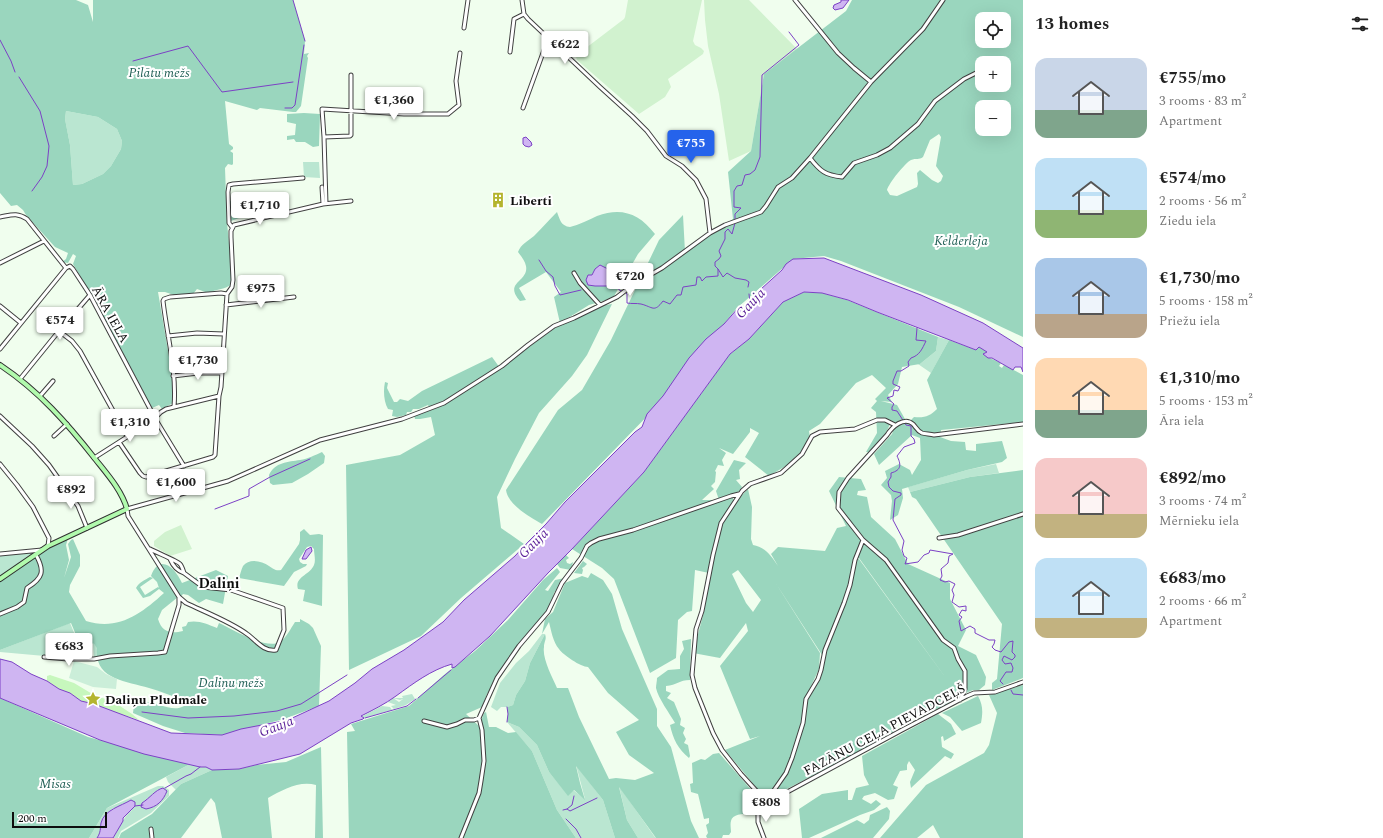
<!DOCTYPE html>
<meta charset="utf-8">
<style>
:root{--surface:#fff;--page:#f2f2f2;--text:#222;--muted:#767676;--accent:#2563eb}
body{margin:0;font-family:Spectral,serif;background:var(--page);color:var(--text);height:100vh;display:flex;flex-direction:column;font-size:15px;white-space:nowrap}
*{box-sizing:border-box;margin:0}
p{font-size:13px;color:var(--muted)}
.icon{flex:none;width:22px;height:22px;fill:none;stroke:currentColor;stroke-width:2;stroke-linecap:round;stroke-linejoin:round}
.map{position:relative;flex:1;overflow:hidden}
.sheet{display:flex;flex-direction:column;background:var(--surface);width:360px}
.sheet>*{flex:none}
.buttons{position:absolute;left:975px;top:12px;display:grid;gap:8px}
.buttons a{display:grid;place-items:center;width:36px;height:36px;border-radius:8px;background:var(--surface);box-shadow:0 4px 16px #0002;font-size:20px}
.scale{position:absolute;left:12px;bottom:10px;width:95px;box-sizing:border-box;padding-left:4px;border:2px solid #0d0d0d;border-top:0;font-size:11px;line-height:14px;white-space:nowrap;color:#0d0d0d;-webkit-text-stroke:3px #fff;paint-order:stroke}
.price{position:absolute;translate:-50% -34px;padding:0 9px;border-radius:4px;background:#fff;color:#222;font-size:13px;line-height:26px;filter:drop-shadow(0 1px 2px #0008)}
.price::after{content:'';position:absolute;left:50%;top:24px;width:12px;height:9px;margin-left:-6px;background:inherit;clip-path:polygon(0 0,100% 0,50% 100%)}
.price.on{background:var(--accent);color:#fff}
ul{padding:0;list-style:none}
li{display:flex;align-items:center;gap:12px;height:100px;padding:0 12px}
li span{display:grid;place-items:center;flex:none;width:112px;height:80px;border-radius:12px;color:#555}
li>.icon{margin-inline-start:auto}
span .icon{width:48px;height:48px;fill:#fffc;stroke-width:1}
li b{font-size:17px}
h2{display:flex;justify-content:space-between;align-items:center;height:48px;padding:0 12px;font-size:17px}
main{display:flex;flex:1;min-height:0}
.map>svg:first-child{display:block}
.farmland{fill:#d1f2cf}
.green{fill:#bae6d1}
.forest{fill:#9ad6be;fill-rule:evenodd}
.sand{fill:#c7f7bd}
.pitch{fill:#cbeed9}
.water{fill:#cfb5f2;stroke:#7c41c5}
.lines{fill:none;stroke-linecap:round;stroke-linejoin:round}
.stream{stroke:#7c41c5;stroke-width:1}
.street-casing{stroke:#404040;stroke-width:5}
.secondary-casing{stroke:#2f2f2f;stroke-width:6}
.street{stroke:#fff;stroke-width:3}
.secondary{stroke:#b1faad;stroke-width:4}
.labels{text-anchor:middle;stroke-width:4;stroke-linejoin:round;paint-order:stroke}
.park-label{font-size:13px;font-style:italic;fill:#216056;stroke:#fff}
.poi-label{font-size:13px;font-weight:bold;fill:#0d0d0d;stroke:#fff;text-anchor:start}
.street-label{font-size:13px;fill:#0d0d0d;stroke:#fff}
.water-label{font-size:14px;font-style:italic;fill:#591e97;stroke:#fff}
.neighbourhood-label{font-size:14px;font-weight:bold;fill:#0d0d0d;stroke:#fff}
</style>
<main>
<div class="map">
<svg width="1023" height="838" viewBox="0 0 1023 838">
<rect width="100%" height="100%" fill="#f0feee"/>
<path class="farmland" d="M628,0H702L693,41L695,45L701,48L704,51L703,54L668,79L671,87L665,97L639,114L577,60L576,57L578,54L624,19L625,17Z
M704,0H749L797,49L764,74L751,151L729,161L719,94L708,46L705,20Z
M181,525L192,549L170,556L154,546V541L165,532Z"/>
<path class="green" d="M66,111L98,117L117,129L122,141L121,149L111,166L103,174L82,184L73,185L70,145L65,119Z
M303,162H319L320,178L304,177Z
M938,337L949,340L931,373L918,364H920L936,351Z
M996,464L999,473L970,477L910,492L908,487L967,470Z
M42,550L0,579V554Z
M70,623L75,635L94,644L98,648L97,657H94L93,644L80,642V658H67L0,652V650Z
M542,634H545L530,663L525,681L516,695L513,705L507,707H501L497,711L491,707L500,683L516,663L529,651Z
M412,694L415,699L406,705L394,709L391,706L396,705L388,702L393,698L399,702L403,699L400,700L393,698H403L402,696Z
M382,706L390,707L392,710L364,718L361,717Z
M507,722L519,727L537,745L549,772L568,795L573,790L585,799L576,765L603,800L615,838H576L557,810L532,751Z
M190,764L206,767L212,770L181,784L176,790L168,782L166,777Z
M158,786H163L169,790V796L151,813L121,831L118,838H113C120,828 122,818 132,810L119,807L112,809L101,823L100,833L97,838H89L107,808Z
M619,786L654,836L656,838H638L627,820Z"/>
<path class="forest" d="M0,0H76L88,5L93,22V0H293L305,41L304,54L309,53L307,56L308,58L301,106L296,112H293L260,108L257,110L225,101L229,144L233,147V149L230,151L233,153V164L232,165L228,164L225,168L227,223L232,273V284C224,290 216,289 208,293L197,289L193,294L177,296L165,292H158L172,374C172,384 174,393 173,403L162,409L159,405L152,408L91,295L73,264L76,256L73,254L68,263L62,262L66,259L68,253L55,247L26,215L23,210L17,205L11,206L0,193ZM66,111L98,117L117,129L122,141L121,149L111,166L103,174L82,184L73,185L70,145L65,119Z
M852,0H1023V337L959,307L841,261L824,256L793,259L737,308L660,403L542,524C530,517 508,505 506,490L558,410L582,390L611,340L659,240L683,215L685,252L733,219L728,172L751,151L764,74L846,11ZM982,19H1004V41H982ZM982,63H1004V85H982ZM982,107H1004V129H982ZM939,134L941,137L936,166L943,176L941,181L938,183L932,180L920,170L917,173L918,184L917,187L897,196L890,195L887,190C889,183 905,163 911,160C916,158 919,160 923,157L930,140Z
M304,113L320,114L319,146L313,147L305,142H296L294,139L287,140V136L295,135L296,124L287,122V114Z
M230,201L239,203V218L231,221Z
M557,212C560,220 561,226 570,227C579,225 588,220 597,216C621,207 639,213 655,234L638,254L613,298L589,305L560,323L554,297L561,292L546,272L519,288L526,300L520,301C503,282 529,282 526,266C525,261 521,256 518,252C521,244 528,241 534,236C542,228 549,220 557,212Z
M804,292L822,293L847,300L938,337L936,351L920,364L902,367L898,384L888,395L892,402L881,401L897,405L905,419L909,422L914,417C925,418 930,416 937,409L927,380L949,340L976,350L979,347L988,352L983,354C989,358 995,360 1001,363L999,366L1002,368L1004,365L1023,375V422L941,430L940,437L951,441L965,442L966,450L976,451V444L1002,441L1007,458L1002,462L967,470L902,489L903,498L898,515L890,520L892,501L891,495L881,485L887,478L885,471L899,464L910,470L912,475L921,460L920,438L912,435L879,465L874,454L892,434L896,423L889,420L887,424H890C886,433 876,454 866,452L877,433L876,412L871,408L877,401L875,399L886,388L872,375L856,383L820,424L809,431L810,438L802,452L789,464L769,476L745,457L759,433L750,428V432L733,454L719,448L726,453L722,460L724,466L718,465L715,471L716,472L715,482L711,486L714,489L702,500H719L716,491L734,460L746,463L739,470L740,479L736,480L742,487L740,491L731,495L735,502L748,489L752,507L751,539L753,545C765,547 771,555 778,566L771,554L778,547L825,551L837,528L846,526L829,491L839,477L861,479L866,490L858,491L857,495L867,497L871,517L895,539L908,564L950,583V599L966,630L958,646L976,655L986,677L985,685L979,690H973L966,693L962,685L949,703L940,708L898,721L894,732L847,758L771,797L787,773L794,757L805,722L807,699L820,677L824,658L775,582L820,653L819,669L805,699L801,726L785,773L768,798H765L725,750L760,736L750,739L720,666L748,631L746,623L720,658L693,653L704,612L709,573L695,570L692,611L687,612L678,620L676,658L650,673L614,579L602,568L572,549L644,472L730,354L749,339L783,302ZM852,558H859L948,681L859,559ZM738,570L761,600L753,612L746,603L732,574Z
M612,304L587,355L572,376L539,413L515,459L497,497L501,528L524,544L461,598L421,636L349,670L346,465L400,455L435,435L431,417L420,419H415L414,415L431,410L428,405L419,409H413L411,412H407L406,415L397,417L392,416L393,410L388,409C384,402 383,391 385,382L388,383L387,388L394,402H397L400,399L408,401L422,391L492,357L500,368L555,328L599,306Z
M322,452L325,456L324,463L308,474L292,483L273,485L270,483L269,475C275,462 288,462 300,460C308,459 315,455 322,452Z
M1023,470V678L992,690V683L997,679L1002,624L916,499L912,497L910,492L970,477Z
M304,529L310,535L319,534L323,535L322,606L303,601L305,590L298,589C294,577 310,575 314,565C316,560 314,554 314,549L311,546L307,547L299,559L300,562L303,564H307L306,566L294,572L284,586L239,578C240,575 241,570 243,566C249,558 262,561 269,566C274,569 275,571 281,570L299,544L300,540V532Z
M69,535L66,545L69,560L64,578L71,557L68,544L71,540L73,539L80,555V566L70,585L69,592L86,621C118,631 141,614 164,593L159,589L150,596L143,598L136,588C139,582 145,580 150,577L153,578L151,576C159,553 175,567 182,583L216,570L228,576L223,604L206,599L199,603L188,595L183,594L179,599L178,597L162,610L158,619C162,632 170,634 183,631L182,627L186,626L188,622C199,620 207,624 217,628L219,623C232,629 266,650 280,642C286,638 291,628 295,622H300V619L309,624L313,628L321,646L319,706L284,719L222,735L185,733L163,726L133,713L134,705C149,694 169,715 184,706L185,702L182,699C171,696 160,691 149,688C126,681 94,680 97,648L94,644L76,635L71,623L0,650V579ZM153,578L157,582L159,588L158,587L145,595L140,587Z
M566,555L569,558L566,560L567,563L570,564L573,562L571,570L560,568L557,564Z
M583,561L587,564L584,567L582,568L583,570L582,574L574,573Z
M557,568L560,572L545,590L548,591L555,580L565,578L554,593L551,607L503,666L487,694L482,707L466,714L479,726L484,713L486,712L489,727H496L508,733L516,732L532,751L557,810L576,838H349L347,732L355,731L351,724L409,706L445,674L475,651L508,620L543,580Z
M591,573L603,580L612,594L622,629L657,709V726L671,747L691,821L699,838H656L619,787L627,820L638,838H615L603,800L576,766L580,783L585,800L574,790L568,796L549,772L537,745L519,727L507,722L508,714L507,707L513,705L516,695L525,681L530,663L545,634C547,640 544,641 544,647C542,658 552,677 557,688H568L579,717L609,779L616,778L635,780L654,773L629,755L616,732L639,720L608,693L588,667C581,667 563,655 559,649C553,642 551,630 549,622L542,634L545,619L553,612L565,583L582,576L588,578Z
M691,639L690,680C679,680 677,685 666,686V691L671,693L667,698L674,702L681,719L680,725L685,728L683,733L686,739L684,743L688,745L690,756L689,758C678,749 673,739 670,725L675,723C670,714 658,698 656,688C656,685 657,681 657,678L668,670L680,669V656L684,649L682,641Z
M1023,685V838H940L933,825L917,838H880L926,785L984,753L989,745L997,713L989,695Z
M978,696C983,705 983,712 981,723L962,731L950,717L942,713Z
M0,698L88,737L190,764L107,808L89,838H0Z
M938,714L951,724L956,734L944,741L943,736L941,737L942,747L954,754L951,759L945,756L911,788L910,782L915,770L909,761L907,765V770L900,771L893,785L898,787L894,799L888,800L875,793L864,796L862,799L871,804L876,800L881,804L874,810L860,815L809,838H802L799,809L822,794L848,790V800H852L856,788L869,785L864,775L862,756Z
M321,747L323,838H315L316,785C300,780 282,790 268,798L272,838H222L215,803L211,798L181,838H119L121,833L152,814L181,784L212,770L239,769L256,765L286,762Z
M719,753L761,801L757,807L750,808L749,813C743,814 732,814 731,821C730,824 731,829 731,832L729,835H723L722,838H707L706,836L708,833L706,825L709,823V818L704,819L698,794L691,792L690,784L693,783L692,763L701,759L705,760L713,754Z
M887,807L890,811L889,819L873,838H821L857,820L864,824L869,820L870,815Z"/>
<path class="sand" d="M50,675L74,683L94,695L114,702L132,714L139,720L81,701L70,693L59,689L47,681V676Z"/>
<path class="pitch" d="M74,661L97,667L106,674L117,679L116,689L93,687L69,678Z"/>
<path class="water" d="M841,0H849L843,8L835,10L833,8L834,5L841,2Z
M526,137L531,142L532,145L529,147L525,146L523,144V138Z
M824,258L921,295L983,323L1023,348V372L1021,367H1015L1013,370L992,358H988L983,354L987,352L979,347L976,350L877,312L848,300L822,293L804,292L783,302L749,339L730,354L644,472L572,549L548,573L490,636L455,667L452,668V664C431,670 414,683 396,696C385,704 373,710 361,716L364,718L363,719L351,723L300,754L239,769L212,770L206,767H200L144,754L100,740L0,698V659L12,662L31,674L47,681L59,689L70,693L81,701L94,704L171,733L222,735L241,729L288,720L329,701L355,683L372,669L404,650L443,622L464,600L515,556L529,541L546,524L565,502L635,432L642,427L647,414L663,396L689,358L706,339L724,324L739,307L749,311L753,306L761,289L782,270L786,264L793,259Z
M600,265L614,272L617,276L610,286H595L588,285L586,280L588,275H592L595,269Z
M311,547L312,551L306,559H302L306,550Z
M163,788L167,791C163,801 157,807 146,809L141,807L142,803C150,798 155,790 163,788Z
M131,800L135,802V806L123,818V821L113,838H97C101,832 100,829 101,823C104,810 121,806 131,800Z"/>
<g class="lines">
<path class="stream" d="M293,0L305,41
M0,40L11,61L15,72
M133,61L188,46L222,92L293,82
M19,77L40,111L49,146L47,166L42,177L32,191
M285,108H292L295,105L304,45
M735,220V214L741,208L734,207V191L737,186L742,185L745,175L750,174L755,170L760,157L762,75L799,45L789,32
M539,260L546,271L553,277L555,286L560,295L581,290
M718,269L715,266V262L719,259L721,256L719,251L725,239V232L728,229L732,234L735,223
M613,282L618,283L619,290L622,291
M626,293L627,294V303C632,304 636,303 641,304C653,307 654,313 663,301L670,304L677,295H681L683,287L696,285L697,277H700L702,281L706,277L718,276V269L723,277L727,273L735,278L746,280L749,282L748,287
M749,294L750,303L754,304
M917,328L916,340L926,341C922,349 920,355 911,358L908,362L909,366L901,371H897L893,381V384L900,387L898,391L894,390L893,396L887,398L894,404L892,407V410L897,411L906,425L911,426V436L914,439L915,443L904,447L897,456C901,464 902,470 891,473V477L888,482L889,487L893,491L901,493V495L895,499L893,520L904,541L902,550L904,556L907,558L905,564L918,562L924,555L929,553L930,550L953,554L949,556L948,563L941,569L942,576L940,580L945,582L949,581L955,584L952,590L954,595L952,602L959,607L966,606V611L962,610L959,615L962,617L959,621L961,631L970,626L975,629V633L989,640H995L994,644L992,647L995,650L1001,652L1009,642L1013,641L1012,652L1015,655V657L1012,660L1004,656L1002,660L1005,664L1011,663L1013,668L1012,672H1006L1000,681L1003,684
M215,509L249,496V489L270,477L310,459
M1011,690L1013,694L1023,695
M418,698L451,670
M142,712L188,718L234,716L277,711L301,704L347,675
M365,718L407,706L416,699
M507,722L508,714L507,707
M165,788L186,776L191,774L200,767
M135,806L143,805
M567,809L572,805L574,796
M563,810L567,809L570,811L597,798
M566,819L576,829L581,838"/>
<defs>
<path id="street" d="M522,0L524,14L528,19L600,87L632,116L647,131L666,156L682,166L696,180L706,199L710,233
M795,0L838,53L854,68L871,82
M464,28L468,0
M510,52L514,19L524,14
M523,108L548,39
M324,137L322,109L404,114H448L459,105L456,81L460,53
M810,158L871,82L923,29L943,0
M322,187L323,204
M326,204L324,137L350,136L351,135V75
M0,217C11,215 17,212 27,219L66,268L70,266L73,269L90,295L156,420L184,466
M232,227L229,223L228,192L229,185L233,184L303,178
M0,263L44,241
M574,273L580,283L600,305
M227,294L232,287L233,280L231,237V231L234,225L323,204L351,201
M226,305L294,297
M0,306L21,323
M59,331L72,341L80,351L127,436
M168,336L197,333L224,334
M0,349L66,268
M173,376L198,373H222
M20,379L59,331L90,295
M40,396L53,381
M174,407C177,371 167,336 163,301L164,299L170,297L221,293L227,294
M0,416L32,446L49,465L78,506L87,528
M54,436L67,424
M119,442L140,473L143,476L146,477L213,457L215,455L219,396L221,387L227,294
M94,458L152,421L161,412L166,409L219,396
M0,464L17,485L33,507L49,538L48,546
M939,538L958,535L1023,514
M863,540L886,560L943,640L954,648L958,659L965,671V689L960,700
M150,549C155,552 178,561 180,564C182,566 183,570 184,573C177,571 173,566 170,559
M0,554L42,550
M184,573L203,587L231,590L283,608L284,630L276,650C263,652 256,640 247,634C231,622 205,612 186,603L179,597L128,516L127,509L228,481L320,440L402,419L444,403L502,366L528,345L554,326L574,318L617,297L634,284L662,268L710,233L725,225L761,212L766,206L778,187L792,178L810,158C820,171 825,175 842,177L854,163L877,155L890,148L918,124L935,101L964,79L982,70
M0,614L17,607L24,602L27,588C43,578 45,571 36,555
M44,657L68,659H94L110,656L158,653L165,652L179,605V597
M424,721L447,727L457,724L465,720H474L479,718
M763,804L762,797L741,774L722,750L713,733L695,688L692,675L696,629L702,611L713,555L721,523L742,491L750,484L781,473L802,454L812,436L820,432L855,429L877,420H885L895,425
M765,804L902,730L967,696L974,693L995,692L1023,682
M151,829L152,838
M461,838L479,793L481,781L484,761L482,730L479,718L497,678L519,646L548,612L562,583L581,558L587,546L591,543L599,539L633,530L731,496L739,494
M764,838L758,822V813L786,773L792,758L803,723L806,699L818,679L821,670L825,650L844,603L850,585L855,560L863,540L838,508L839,492L848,478L887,435C892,427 904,416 913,424C916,427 917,431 922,433C925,434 930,434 934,435L1023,424"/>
<path id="secondary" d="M0,365C39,391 67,423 96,460C108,475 122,491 127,509L48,546L0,579"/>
</defs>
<use href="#street" class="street-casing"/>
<use href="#secondary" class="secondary-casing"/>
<use href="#street" class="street"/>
<use href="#secondary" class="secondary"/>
</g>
<defs>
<symbol id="building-bare" viewBox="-9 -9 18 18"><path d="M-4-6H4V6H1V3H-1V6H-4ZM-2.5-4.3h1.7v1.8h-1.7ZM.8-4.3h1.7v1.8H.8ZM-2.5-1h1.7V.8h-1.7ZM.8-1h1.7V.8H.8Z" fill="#b4b42e" stroke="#fff" stroke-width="2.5" paint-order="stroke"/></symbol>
<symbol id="sight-bare" viewBox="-9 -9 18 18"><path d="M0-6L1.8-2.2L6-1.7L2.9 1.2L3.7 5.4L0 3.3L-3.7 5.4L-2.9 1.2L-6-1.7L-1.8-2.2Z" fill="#b4b42e" stroke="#fff" stroke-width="2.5" paint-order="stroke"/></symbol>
</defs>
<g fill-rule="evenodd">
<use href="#building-bare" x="487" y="189" width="22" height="22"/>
<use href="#sight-bare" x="82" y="688" width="22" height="22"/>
</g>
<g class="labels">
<g class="park-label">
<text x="159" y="77">Pilātu mežs</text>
<text x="961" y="245">Ķelderleja</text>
<text x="231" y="687">Daliņu mežs</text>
<text x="55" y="788">Misas</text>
</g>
<g class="poi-label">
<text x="510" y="205">Liberti</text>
<text x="105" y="704">Daliņu Pludmale</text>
</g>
<g class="street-label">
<text transform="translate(111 314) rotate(61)" y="5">ĀRA IELA</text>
<text transform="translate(884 729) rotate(-28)" y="5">FAZĀNU CEĻA PIEVADCEĻŠ</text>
</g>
<g class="water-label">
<text transform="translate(750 303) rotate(-46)" y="5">Gauja</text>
<text transform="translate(533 543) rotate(-45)" y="5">Gauja</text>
<text transform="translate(276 726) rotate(-21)" y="5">Gauja</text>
</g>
<g class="neighbourhood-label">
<text x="219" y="588">Daliņi</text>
</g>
</g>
</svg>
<div class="buttons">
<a><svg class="icon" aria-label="locate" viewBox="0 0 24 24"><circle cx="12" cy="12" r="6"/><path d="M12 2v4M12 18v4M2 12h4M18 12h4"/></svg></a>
<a>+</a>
<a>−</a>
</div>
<div class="scale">200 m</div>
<b class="price" style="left:565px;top:65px">€622</b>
<b class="price" style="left:394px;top:121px">€1,360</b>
<b class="price on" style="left:691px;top:164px">€755</b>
<b class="price" style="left:260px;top:226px">€1,710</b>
<b class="price" style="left:630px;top:297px">€720</b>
<b class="price" style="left:261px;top:309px">€975</b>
<b class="price" style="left:60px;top:341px">€574</b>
<b class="price" style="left:198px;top:381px">€1,730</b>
<b class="price" style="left:130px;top:443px">€1,310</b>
<b class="price" style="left:176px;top:503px">€1,600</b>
<b class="price" style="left:71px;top:510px">€892</b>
<b class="price" style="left:69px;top:667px">€683</b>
<b class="price" style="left:766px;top:823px">€808</b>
</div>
<section class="sheet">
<h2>13 homes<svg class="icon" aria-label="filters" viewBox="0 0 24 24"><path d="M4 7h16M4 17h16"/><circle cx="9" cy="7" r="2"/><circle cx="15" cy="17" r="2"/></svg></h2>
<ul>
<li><span style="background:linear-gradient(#c9d6e8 65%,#7fa58c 0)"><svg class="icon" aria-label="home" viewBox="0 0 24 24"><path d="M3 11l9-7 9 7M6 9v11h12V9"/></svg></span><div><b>€755/mo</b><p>3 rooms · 83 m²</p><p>Apartment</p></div></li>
<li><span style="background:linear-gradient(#bfe0f5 65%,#8fb573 0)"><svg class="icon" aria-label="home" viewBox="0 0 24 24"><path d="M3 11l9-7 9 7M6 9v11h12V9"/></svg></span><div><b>€574/mo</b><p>2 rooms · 56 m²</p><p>Ziedu iela</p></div></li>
<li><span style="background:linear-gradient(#a9c7e8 70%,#b9a48a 0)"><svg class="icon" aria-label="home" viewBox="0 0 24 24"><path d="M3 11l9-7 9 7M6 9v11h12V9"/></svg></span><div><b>€1,730/mo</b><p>5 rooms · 158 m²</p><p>Priežu iela</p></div></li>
<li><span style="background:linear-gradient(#ffd9b3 65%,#7fa58c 0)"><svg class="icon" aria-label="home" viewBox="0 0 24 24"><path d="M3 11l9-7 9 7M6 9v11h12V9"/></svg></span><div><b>€1,310/mo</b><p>5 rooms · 153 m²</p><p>Āra iela</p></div></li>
<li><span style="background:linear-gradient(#f6c9c9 70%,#c2b280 0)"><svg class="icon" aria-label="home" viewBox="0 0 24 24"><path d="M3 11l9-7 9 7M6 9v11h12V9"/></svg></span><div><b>€892/mo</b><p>3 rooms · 74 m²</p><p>Mērnieku iela</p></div></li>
<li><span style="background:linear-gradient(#bfe0f5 75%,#c2b280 0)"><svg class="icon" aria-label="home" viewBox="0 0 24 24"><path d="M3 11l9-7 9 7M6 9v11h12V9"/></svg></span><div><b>€683/mo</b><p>2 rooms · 66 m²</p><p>Apartment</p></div></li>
</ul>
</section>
</main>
